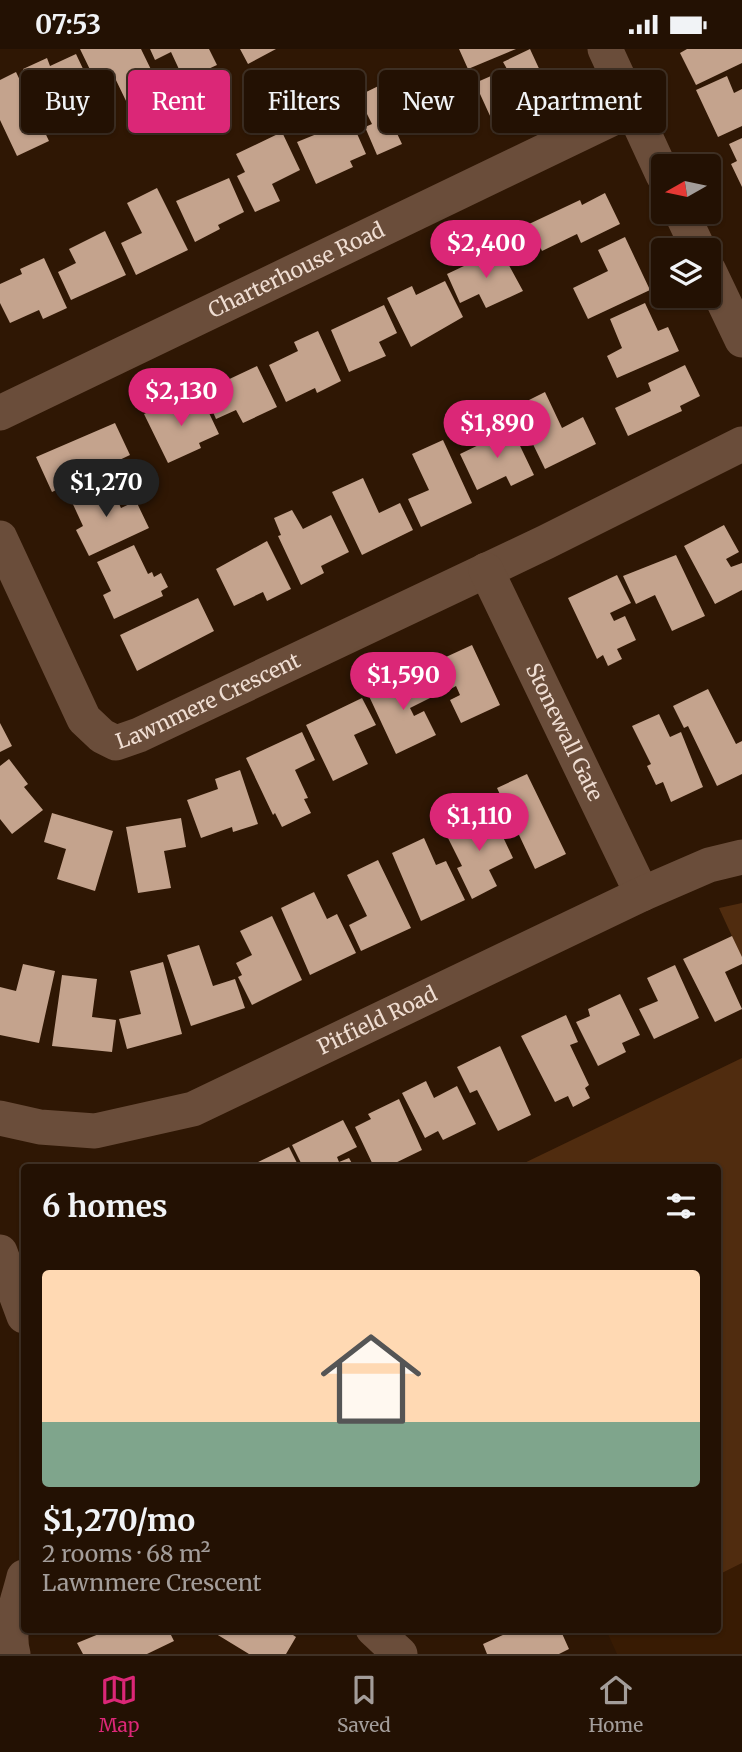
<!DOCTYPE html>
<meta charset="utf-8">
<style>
:root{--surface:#231103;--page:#2b1a0d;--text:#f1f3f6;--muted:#a39d9a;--line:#403125;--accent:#db2777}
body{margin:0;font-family:Merriweather,serif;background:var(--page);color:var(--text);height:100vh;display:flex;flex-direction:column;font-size:26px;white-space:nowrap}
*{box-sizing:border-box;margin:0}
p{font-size:23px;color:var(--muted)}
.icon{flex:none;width:38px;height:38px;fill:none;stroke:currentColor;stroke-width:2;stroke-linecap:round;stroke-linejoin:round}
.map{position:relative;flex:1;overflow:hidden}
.sheet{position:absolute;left:21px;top:1115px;width:700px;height:469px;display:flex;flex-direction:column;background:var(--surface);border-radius:7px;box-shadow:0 2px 5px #0004,0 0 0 2px var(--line)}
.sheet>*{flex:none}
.hud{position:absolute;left:21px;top:21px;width:700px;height:63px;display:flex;gap:14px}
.needle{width:46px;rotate:261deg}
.tools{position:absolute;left:651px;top:105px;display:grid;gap:14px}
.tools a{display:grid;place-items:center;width:70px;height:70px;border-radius:7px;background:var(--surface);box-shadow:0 2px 5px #0004,0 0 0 2px var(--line);font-size:35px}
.price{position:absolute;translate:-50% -60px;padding:0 16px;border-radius:24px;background:var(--accent);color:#fff;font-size:23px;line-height:46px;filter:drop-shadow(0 2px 4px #0008)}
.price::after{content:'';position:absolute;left:50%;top:42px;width:21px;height:16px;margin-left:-10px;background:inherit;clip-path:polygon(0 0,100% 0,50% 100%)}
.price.current{background:#222;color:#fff}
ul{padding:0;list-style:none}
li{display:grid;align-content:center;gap:14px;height:371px;padding:0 21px}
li+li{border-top:2px solid var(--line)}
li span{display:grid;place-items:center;height:217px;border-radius:7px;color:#555}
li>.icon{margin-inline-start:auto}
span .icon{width:126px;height:126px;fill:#fffc;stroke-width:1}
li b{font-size:30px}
h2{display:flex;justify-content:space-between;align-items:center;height:84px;padding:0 21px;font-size:30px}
.chip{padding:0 24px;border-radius:7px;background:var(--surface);box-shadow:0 2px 5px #0004,0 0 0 2px var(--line);font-size:24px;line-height:63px}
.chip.current{background:var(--accent);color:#fff}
.status{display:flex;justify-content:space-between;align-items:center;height:49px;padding:0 35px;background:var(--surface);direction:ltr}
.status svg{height:19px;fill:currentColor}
.tabs{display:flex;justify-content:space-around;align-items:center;height:98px;border-top:2px solid var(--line);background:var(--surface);font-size:19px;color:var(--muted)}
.tabs a{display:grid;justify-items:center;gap:4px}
.tabs .current{color:var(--accent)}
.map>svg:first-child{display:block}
.built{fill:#381b03}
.green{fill:#502c0f}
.building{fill:#c4a38d}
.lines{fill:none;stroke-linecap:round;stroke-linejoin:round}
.minor{stroke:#6a4d3a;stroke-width:35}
.labels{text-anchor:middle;stroke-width:7;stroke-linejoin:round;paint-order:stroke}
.street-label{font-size:21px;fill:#efddd2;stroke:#0f0602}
</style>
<div class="status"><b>07:53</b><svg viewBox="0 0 49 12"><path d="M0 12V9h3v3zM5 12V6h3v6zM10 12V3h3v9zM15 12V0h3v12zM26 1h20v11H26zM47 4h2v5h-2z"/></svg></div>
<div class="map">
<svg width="742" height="1605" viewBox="0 0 742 1605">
<rect width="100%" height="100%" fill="#2f1704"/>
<path class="built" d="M742,1514V1605H617L607,1583L612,1580H718V1526Z"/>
<path class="green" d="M742,854V909L719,859Z
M742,1009V1514L718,1526V1118H516Z"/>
<path class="building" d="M80,0H141L160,39L127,54L114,27L97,35Z
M150,0H209L217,16L184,31L171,3L155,11Z
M240,0H276L248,15Z
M459,0H516L468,20Z
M530,0L548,39L491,69L475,34L507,20L503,13Z
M687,0H742V14L696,36L680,4Z
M76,5L102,60L68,76L57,53L42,60L23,20L47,9L50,17Z
M16,23L49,92L17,107L0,71V31Z
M403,25L421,63L393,76L402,95L377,106L365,78L372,75L358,47Z
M727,27L734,44L742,40V77L718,88L696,41Z
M351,71L366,105L350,112L353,118L316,135L297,93Z
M282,83L300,121L272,135L280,152L255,163L237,127L245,123L236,105Z
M742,89V138L731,115L737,112L729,95Z
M229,129L244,163L218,176L220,180L195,193L176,152Z
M157,139L188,201L136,226L121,194L142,184L127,154Z
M605,144L620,175L581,194L577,185L542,202L529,175L580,151L582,156Z
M105,182L126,226L71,251L58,223L76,214L69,200Z
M625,188L650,241L588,270L573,239L608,222L598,201Z
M500,200L523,242L486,259L479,245L460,254L447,225Z
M44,209L67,259L43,270L39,261L10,274L0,254V235L22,225L20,220Z
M445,232L463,268L411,298L387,249L412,237L416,246Z
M645,254L658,282L668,278L679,302L617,329L607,307L622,299L610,270Z
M384,256L397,284L379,293L386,307L349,323L331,281Z
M318,282L341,332L317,344L315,339L286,353L269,316L298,302L294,293Z
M685,316L700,347L680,357L682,362L628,387L615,359L651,342L648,334Z
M257,317L277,358L243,374L236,361L216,370L204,342Z
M545,343L562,379L583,368L596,395L545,420L515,358Z
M201,347L219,385L199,394L201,399L168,414L144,365L168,354L172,361Z
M115,374L130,406L52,443L36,408Z
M510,376L534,426L511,437L506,427L477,441L460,405L489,391L487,386Z
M443,391L472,454L421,478L408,450L429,441L412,405Z
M363,429L379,464L400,454L413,481L362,506L332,443Z
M109,433L121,459L136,452L149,479L89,507L76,481L83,477L71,451Z
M292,461L303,480L331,466L349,503L321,517L324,524L301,536L278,487L281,486L274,469Z
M724,476L739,503L726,510L731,518L742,514V541L715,555L684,497Z
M267,492L291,540L267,552L263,543L234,557L216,520Z
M134,496L148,525L152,523L154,528L161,524L168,538L161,542L163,547L114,570L103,546L111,542L97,513Z
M676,506L705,567L672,582L655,546L636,555L623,527Z
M617,526L631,554L610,564L614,572L625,567L636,591L617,600L622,610L608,617L603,606L597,610L568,549Z
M198,549L214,582L137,622L120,586Z
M472,596L500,656L461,674L450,651L460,646L456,637L436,648L422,619Z
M417,621L430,649L410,659L414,667L424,662L436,686L396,705L368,645Z
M708,640L736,695L742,692V725L717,737L688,677L684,679L673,657Z
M362,649L376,676L354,686L368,715L333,732L306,676Z
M659,665L670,688L681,683L703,738L671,753L663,733L656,736L647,717L651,715L632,677Z
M0,674L12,697L0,703Z
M302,683L315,711L295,721L308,749L304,750L311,764L282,778L275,764L273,766L246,709Z
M9,710L28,735L24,738L43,761L12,785L0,770V717Z
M240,721L258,775L233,783L232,778L201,789L187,751L218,740L215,730Z
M527,725L566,805L535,820L497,739Z
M52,764L113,782L95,842L57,830L66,800L44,793Z
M476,768L480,776L494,769L513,809L489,821L497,837L472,850L457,819L462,817L445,783Z
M181,769L186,798L164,802L171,839L138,844L126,778Z
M424,789L436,816L446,812L465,851L421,872L392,804Z
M378,811L411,879L361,902L349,876L367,867L347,826Z
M314,843L327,870L337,865L356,904L310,926L281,859Z
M272,867L302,931L252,956L238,928L242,926L236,914L252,906L240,882Z
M732,887L742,908V915L725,923L742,960L715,973L683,910Z
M199,896L213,937L235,930L245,959L191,977L167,906Z
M163,913L182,985L127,1000L119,970L141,965L130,922Z
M23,915L55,922L39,994L0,986V938L16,942Z
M675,916L699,969L654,990L639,960L658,952L647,929Z
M62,926L97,930L92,968L116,971L112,1003L52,997Z
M620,945L640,986L622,994L626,1003L598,1017L576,973L590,967L588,960Z
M566,966L578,993L570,996L589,1036L585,1039L590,1049L573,1058L568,1047L555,1053L521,987Z
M500,997L531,1066L498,1082L477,1041L470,1044L457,1018Z
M426,1032L434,1049L457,1037L476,1075L443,1091L438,1082L425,1089L402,1044Z
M399,1050L422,1101L387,1118H374L355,1078L371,1070L368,1065Z
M343,1071L357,1098L337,1108L339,1113L349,1109L354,1118H303L292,1096Z
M289,1098L299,1118H248Z
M111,1580H168L174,1592L147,1605H83L77,1594Z
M208,1580H284L296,1588L286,1605H249Z
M516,1580H560L569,1600L559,1605H487L483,1595Z"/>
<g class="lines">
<g class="minor">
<path d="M605,0L663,126"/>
<path d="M681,163L699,201"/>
<path d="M709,222L742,291"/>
<path id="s1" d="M0,364L632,60"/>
<path id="s2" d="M0,489L84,670L102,687L116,694L139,686L546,493L742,395"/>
<path id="s3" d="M486,521L642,845"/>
<path id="s4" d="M0,1069L40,1078L95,1082L193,1060L642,845L709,816L742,808"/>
<path d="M0,1203L24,1267"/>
<path d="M373,1580L400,1605"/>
<path d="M13,1605C6,1580 18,1553 24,1528"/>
</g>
</g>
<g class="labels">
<g class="street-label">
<text dy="7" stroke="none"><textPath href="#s1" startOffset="329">Charterhouse Road</textPath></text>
<text dy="7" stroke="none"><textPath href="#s2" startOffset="341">Lawnmere Crescent</textPath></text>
<text dy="7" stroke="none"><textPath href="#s3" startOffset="180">Stonewall Gate</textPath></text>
<text dy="7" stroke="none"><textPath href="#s4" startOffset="401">Pitfield Road</textPath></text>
</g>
</g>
</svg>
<div class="tools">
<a><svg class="needle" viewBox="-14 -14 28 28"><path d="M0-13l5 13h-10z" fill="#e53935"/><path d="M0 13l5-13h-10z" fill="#a39d9a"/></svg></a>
<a><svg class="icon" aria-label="layers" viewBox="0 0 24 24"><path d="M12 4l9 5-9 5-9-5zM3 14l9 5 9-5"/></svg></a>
</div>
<b class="price" style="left:486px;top:231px">$2,400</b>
<b class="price" style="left:181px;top:379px">$2,130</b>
<b class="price" style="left:497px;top:411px">$1,890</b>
<b class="price current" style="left:106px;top:470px">$1,270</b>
<b class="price" style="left:403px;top:663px">$1,590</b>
<b class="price" style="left:479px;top:804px">$1,110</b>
<div class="hud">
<a class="chip">Buy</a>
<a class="chip current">Rent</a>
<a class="chip">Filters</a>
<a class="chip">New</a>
<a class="chip">Apartment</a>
</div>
<section class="sheet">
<h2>6 homes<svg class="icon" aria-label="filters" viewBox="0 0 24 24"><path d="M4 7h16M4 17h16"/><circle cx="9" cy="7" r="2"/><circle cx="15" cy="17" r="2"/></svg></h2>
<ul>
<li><span style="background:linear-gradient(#ffd9b3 70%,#7fa58c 0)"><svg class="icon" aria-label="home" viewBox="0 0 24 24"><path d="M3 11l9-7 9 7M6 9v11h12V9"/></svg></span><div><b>$1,270/mo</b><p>2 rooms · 68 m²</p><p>Lawnmere Crescent</p></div></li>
</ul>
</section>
</div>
<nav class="tabs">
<a class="current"><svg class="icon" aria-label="map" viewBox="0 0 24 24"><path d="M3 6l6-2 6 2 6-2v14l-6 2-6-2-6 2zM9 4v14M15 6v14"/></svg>Map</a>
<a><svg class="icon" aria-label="saved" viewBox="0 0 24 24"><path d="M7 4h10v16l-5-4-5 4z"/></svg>Saved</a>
<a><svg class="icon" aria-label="home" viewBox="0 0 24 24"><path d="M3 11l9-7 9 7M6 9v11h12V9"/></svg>Home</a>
</nav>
